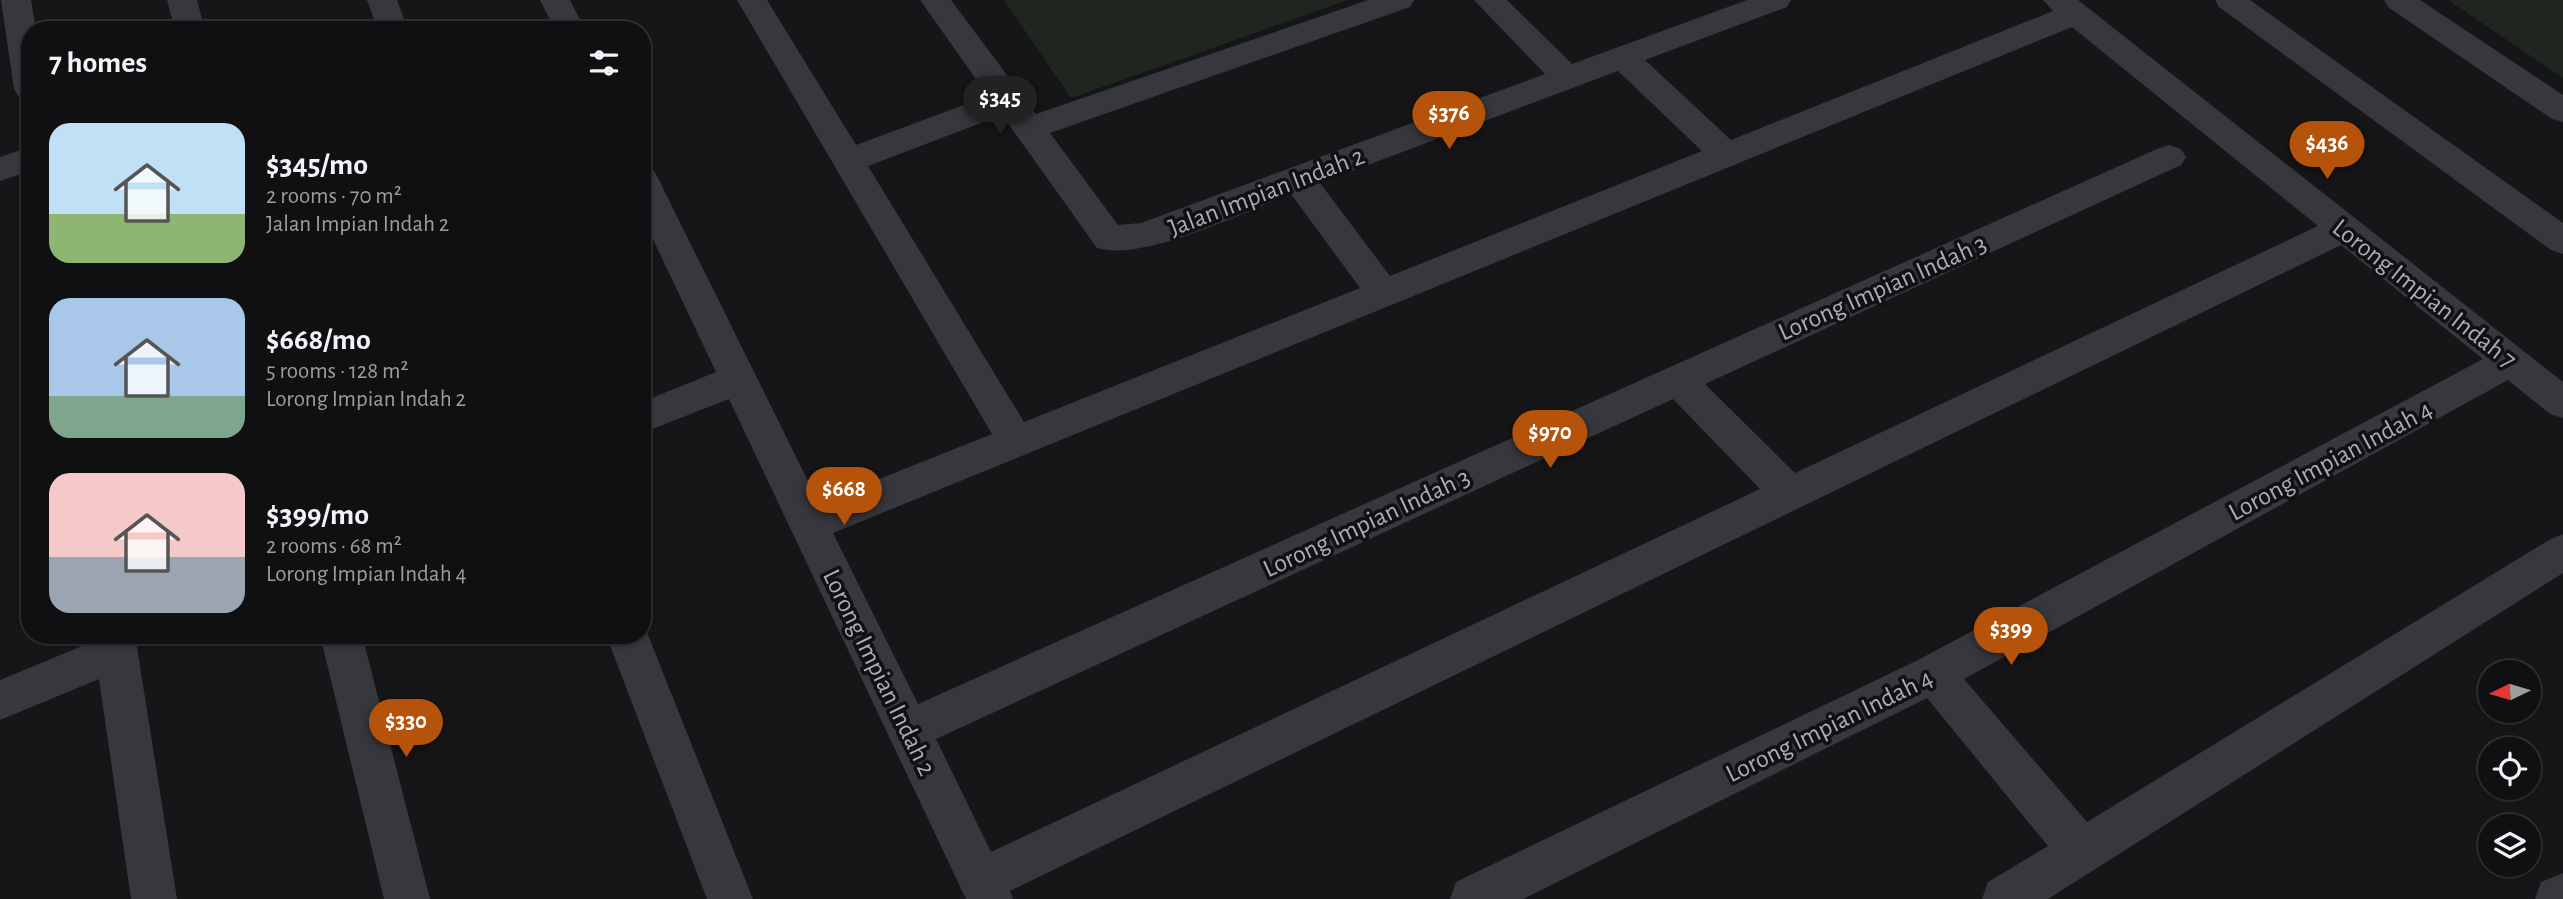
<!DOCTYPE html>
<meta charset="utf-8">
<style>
:root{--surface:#101012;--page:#19191b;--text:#f1f3f6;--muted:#9c9d9f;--line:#303032;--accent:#b45309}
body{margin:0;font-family:"Alegreya Sans",sans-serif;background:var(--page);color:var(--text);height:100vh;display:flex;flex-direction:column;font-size:26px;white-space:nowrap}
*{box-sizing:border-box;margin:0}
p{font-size:23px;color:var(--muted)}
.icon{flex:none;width:38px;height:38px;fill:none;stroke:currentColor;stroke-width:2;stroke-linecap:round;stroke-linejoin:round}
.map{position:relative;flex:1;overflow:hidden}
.drawer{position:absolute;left:21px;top:21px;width:630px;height:623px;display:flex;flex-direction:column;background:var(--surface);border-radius:28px;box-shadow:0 2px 5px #0004,0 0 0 2px var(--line)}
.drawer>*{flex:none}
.needle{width:46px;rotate:265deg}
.tools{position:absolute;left:2478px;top:660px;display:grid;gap:14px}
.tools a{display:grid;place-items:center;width:63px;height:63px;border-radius:50%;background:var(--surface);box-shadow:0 2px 5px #0004,0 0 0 2px var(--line);font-size:35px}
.price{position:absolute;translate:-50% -60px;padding:0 16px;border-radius:24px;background:var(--accent);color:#fff;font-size:23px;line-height:46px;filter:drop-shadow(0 2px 4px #0008)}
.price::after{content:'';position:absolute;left:50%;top:42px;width:21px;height:16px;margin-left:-10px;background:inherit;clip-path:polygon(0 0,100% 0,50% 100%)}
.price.on{background:#222;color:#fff}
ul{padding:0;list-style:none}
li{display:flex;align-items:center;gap:21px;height:175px;padding:0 28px}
li span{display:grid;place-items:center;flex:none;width:196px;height:140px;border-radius:21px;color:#555}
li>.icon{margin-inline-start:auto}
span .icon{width:84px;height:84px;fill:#fffc;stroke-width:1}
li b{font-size:30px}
h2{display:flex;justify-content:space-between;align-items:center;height:84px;padding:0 28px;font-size:30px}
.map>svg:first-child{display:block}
.green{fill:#1e261f}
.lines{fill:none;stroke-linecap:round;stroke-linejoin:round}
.minor{fill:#37383d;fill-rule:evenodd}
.labels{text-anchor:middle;stroke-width:7;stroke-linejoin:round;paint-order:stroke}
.street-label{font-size:26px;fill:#a8adb8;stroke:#111113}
</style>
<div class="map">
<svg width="2563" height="899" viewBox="0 0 2563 899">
<rect width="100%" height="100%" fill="#161618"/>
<path class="green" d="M1004,0H1348L1071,98Z
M2448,0H2563V78Z"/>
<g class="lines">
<path class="minor" d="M1,0H31L36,30H30V100L19,97L14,89Z
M167,0H197L205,30H175Z
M367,0H397L408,30H378Z
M540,0H570L585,30H555Z
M737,0H767L856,145L988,96L920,0H951L1036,114L1368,0H1414L1410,7L1050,133L1118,225L1141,223L1545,74L1474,0H1507L1572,64L1747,0H1791L1787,7L1645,60L1731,140L2053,11L2043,0H2078L2563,382V418L2550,414L2508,380L1964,679L2087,822L2549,540L2563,534V573L2048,899H1982L1988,882L2048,846L1927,698L1523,899H1450L1456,882L1918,660L2483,359L2341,245L1010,891L1013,899H966L729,399L642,433V402L716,372L642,216V168L654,171L659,180L819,503L992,434ZM2072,27L2318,226L1795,473L1705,384L2181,165L2186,157L2181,149L2169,145L2157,149L918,704L833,533ZM1618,71L1702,151L1390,276L1320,183ZM1002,115L1097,248C1143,262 1244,212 1291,194L1360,288L1024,422L868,166ZM1673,399L1760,489L991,852L936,739Z
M2215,0H2250L2563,223V254L2551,250L2219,7Z
M2384,0H2420L2563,95V122L2552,119L2388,7Z
M30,147V171L0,181V157Z
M642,623L648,635L753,899H707L606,635H642Z
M93,635H135L177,899H131L99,679L0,720V680L94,641Z
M320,635H362L430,899H384Z
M2563,873V899H2535L2541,882Z"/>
</g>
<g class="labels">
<g class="street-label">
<text transform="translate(1266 191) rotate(-21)" y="9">Jalan Impian Indah 2</text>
<text transform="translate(1882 287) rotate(-24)" y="9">Lorong Impian Indah 3</text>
<text transform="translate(2425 293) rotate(38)" y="9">Lorong Impian Indah 7</text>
<text transform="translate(2330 460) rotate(-28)" y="9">Lorong Impian Indah 4</text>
<text transform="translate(1366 522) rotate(-25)" y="9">Lorong Impian Indah 3</text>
<text transform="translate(880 672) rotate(64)" y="9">Lorong Impian Indah 2</text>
<text transform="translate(1829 725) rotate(-26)" y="9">Lorong Impian Indah 4</text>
</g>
</g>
</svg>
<div class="tools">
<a><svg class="needle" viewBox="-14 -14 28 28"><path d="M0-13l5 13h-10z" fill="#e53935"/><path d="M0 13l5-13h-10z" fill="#9c9d9f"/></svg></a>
<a><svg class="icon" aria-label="locate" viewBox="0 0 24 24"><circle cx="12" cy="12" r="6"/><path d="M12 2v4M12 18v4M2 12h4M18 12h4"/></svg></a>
<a><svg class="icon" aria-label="layers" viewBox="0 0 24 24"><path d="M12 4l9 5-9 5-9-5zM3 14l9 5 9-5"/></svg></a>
</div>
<b class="price on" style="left:1000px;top:136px">$345</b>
<b class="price" style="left:1449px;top:151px">$376</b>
<b class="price" style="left:2327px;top:181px">$436</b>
<b class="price" style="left:1550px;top:470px">$970</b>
<b class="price" style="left:844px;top:527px">$668</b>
<b class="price" style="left:2011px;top:667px">$399</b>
<b class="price" style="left:406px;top:759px">$330</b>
<section class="drawer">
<h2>7 homes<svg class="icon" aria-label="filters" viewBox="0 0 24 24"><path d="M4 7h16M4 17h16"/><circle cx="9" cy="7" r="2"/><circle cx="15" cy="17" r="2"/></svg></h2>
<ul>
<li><span style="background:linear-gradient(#bfe0f5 65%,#8fb573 0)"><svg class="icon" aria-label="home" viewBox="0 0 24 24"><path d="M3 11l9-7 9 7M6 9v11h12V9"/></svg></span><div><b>$345/mo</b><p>2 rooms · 70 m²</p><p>Jalan Impian Indah 2</p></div></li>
<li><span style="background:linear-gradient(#a9c7e8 70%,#7fa58c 0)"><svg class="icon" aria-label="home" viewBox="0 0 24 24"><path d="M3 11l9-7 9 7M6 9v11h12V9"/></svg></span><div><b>$668/mo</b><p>5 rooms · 128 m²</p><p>Lorong Impian Indah 2</p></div></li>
<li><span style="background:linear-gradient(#f6c9c9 60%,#9aa5b1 0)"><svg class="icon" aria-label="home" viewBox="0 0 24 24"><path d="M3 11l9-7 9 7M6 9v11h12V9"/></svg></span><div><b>$399/mo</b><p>2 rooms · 68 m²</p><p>Lorong Impian Indah 4</p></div></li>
</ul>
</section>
</div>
